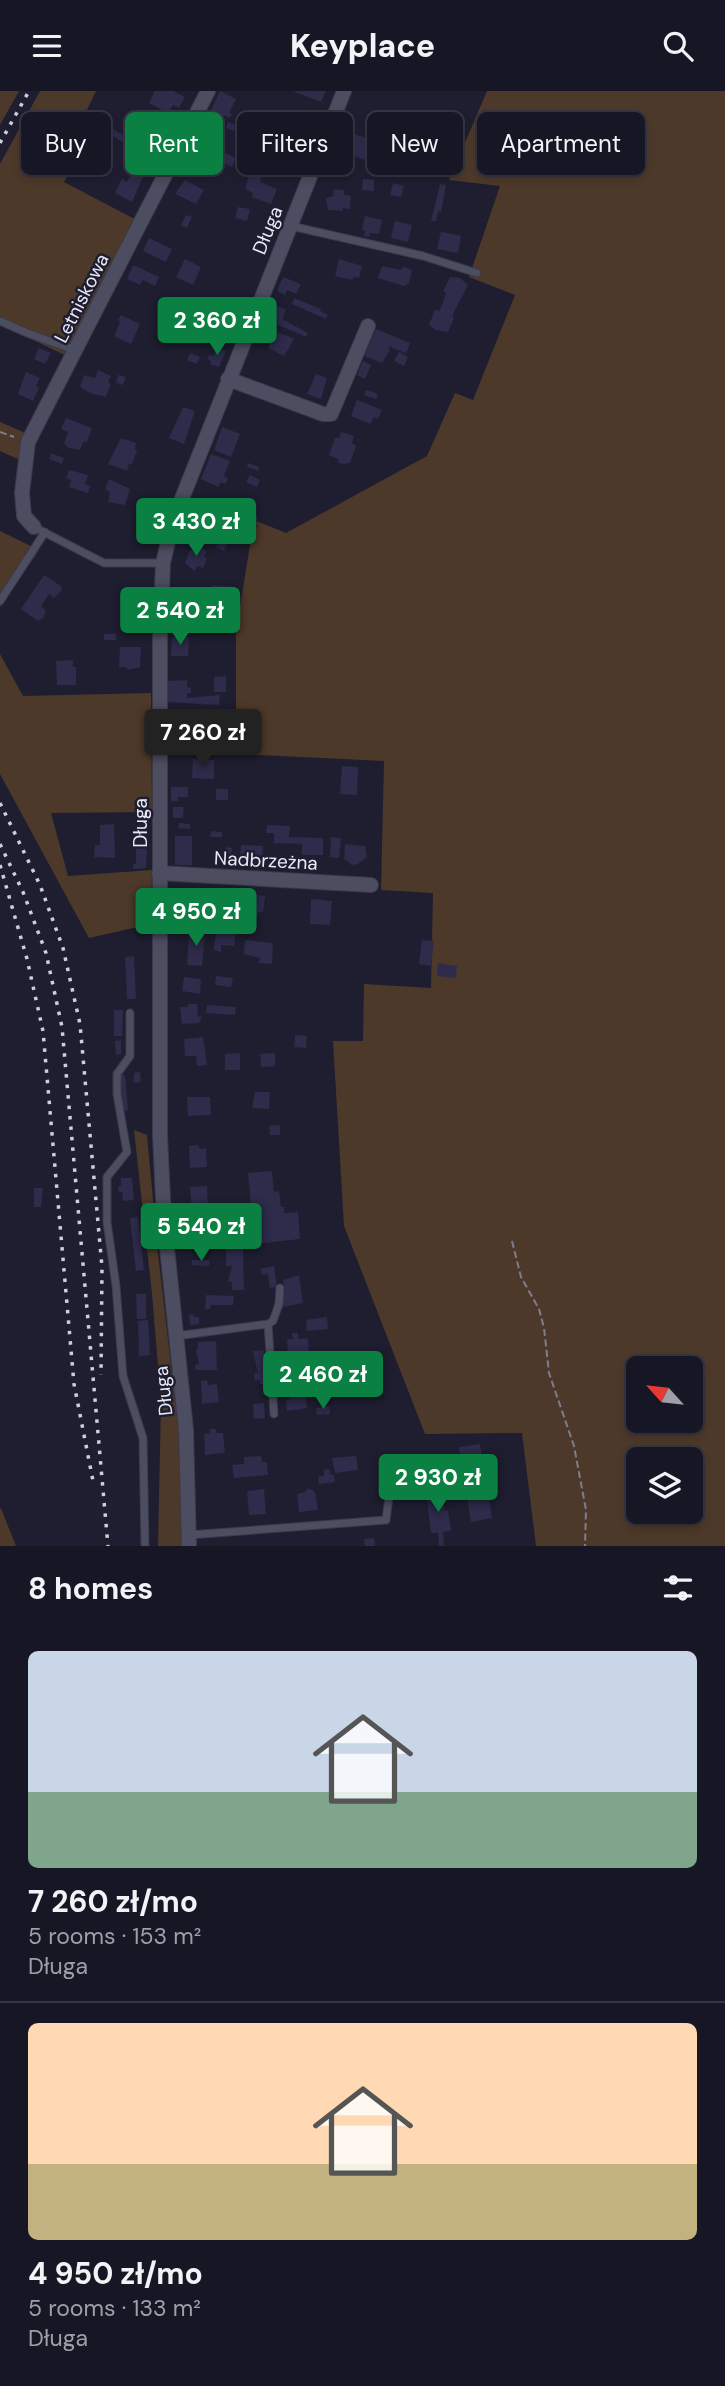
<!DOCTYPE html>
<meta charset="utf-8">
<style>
:root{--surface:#171625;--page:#242332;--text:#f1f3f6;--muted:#9e9fa7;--line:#363542;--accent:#0b8043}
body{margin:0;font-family:"DM Sans",sans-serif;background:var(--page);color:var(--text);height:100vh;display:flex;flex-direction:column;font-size:26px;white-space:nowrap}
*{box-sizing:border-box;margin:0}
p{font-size:23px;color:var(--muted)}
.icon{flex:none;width:38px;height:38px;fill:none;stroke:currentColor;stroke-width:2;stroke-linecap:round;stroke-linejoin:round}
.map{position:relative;height:1455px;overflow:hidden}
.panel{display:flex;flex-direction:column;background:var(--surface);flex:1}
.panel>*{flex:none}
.top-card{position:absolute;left:21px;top:21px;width:684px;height:63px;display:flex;gap:14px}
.needle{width:46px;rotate:297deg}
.tools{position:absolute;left:626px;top:1265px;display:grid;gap:14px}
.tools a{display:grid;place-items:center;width:77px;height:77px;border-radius:10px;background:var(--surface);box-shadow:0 4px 10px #0003,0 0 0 2px var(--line);font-size:35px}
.price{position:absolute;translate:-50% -60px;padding:0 16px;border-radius:7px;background:var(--accent);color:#fff;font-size:23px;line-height:46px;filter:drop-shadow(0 2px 4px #0008)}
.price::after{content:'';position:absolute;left:50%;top:42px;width:21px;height:16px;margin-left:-10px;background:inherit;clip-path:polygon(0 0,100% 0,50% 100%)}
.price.active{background:#222;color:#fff}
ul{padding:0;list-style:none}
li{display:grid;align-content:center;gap:14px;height:371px;padding:0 28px}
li+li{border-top:2px solid var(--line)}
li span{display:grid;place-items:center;height:217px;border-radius:10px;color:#555}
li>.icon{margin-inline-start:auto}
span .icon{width:126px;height:126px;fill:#fffc;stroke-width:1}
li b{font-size:30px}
h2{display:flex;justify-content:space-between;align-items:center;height:84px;padding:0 28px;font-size:30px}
.pill{padding:0 24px;border-radius:10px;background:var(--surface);box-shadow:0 4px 10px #0003,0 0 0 2px var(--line);font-size:24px;line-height:63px}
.pill.active{background:var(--accent);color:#fff}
header{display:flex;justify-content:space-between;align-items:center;height:91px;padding:0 28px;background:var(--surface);font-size:32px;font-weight:800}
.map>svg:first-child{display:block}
.green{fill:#4d3929;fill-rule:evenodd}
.building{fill:#2e2b4b}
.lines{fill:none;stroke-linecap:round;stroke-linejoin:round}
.lane-casing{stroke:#3a3a49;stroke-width:9}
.street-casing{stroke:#3a3a49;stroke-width:16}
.path{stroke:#7d7d8d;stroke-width:2;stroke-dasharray:7 3.5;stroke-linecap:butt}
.lane{stroke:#4d4d62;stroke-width:7}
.street{stroke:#4d4d62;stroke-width:14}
.rail{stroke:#cfcfdc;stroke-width:3.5;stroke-dasharray:3.5 7;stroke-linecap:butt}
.labels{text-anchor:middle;stroke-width:5;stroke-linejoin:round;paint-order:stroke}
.street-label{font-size:19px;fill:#e9e9f6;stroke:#1f1e31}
</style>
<header><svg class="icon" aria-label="menu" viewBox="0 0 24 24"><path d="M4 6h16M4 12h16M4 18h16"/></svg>Keyplace<svg class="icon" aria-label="search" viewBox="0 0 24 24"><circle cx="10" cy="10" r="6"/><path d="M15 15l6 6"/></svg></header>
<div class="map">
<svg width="725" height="1455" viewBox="0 0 725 1455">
<rect width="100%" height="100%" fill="#1f1e31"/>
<path class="green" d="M0,0H19L0,34Z
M40,0H96L74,46L85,53L64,91L144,133L77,270L0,233V73Z
M487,0H725V1455H536L522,1342L425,1343L344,1135L333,950H363L364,893L431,897L433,802L381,799L384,670L236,663V541L254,429L286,442L427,365L455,302L473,309L515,204L469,186L500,95L449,89ZM639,1278H691V1330H639ZM639,1368H691V1421H639Z
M0,331L28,343L20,369L0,360Z
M0,440L39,459L0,516Z
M0,563L23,605L151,602L152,721L51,722L68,785L152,779L151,833L89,847L0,683Z
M134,1039L147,1044L158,1162L179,1344L182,1455H158L161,1311L152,1203Z
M0,1416L2,1420L16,1455H0Z"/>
<path class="building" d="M155,0H173L185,6L179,17L173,14L168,22L149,12Z
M220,0L236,8L229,22L232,23L230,27L211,19Z
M293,0H326L321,11Z
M140,28L167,40L160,53L135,40Z
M228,31L237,35L234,40L226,37Z
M112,38L130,48L127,53L109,43Z
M348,41L372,49L365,69L341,60Z
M141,53L159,62L151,77L156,79L152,84L143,80L147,73L130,65L133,60L136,61Z
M275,55L292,61L285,79L268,73Z
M215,57L236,67L232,76L211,65Z
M79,74L86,77L81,86L74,83Z
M132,81L143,86L132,111L115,102L122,88L127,91Z
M250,82L262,83L260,91L277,98L271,113L252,106L253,102L245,98Z
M363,88L374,89V100L362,99Z
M185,89L204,99L196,113L175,103Z
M393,92L404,95L401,106L390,104Z
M440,93L446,94L441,121L438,120L436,130H431Z
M334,98L344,99V104L351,105L350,118L343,117L342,120L328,119L326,107L333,105Z
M238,116L250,118L247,130L235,127Z
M186,124L192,126L187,137L181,134Z
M365,125L382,129L379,143L370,142L369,146L364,145L365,140L362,139Z
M395,130L412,134L408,151L391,147Z
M441,141L461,145L458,162L437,158Z
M149,147L172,158L166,171L143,160Z
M185,168L201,176L193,194L176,186Z
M339,168L362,175L359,187L354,186L352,189L335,185Z
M133,174L159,186L155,195L143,189L140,194L127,188Z
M382,175L401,179L403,176L412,179L409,192L404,195L378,187Z
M283,186L301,193L296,203L287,199L285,204L277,200Z
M450,186L460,187L468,194L455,219L452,225L454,227L448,241L436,239L429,234L435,219L439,220L442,214L446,202L443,200Z
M294,207L321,218L320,220L328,224L326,228L292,213Z
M272,212L286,219L282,228L308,242L306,246L265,228Z
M121,224L140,233L131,253L114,245L120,231L118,229Z
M376,238L410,252L406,262L388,255L390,259L382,272L364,265Z
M275,240L294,248L284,265L268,257Z
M217,256L226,260L219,276L210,273L211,270L207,268L209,264L213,265Z
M39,257L51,262L45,273L34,268Z
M399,261L408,266L404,275L394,270Z
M190,262L200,266L197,273L187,269Z
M363,270L371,274L365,288L357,284Z
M98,279L111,285L108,291L111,293L106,306L90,302L80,296L84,284L95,287Z
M26,281L40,287L36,295L39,297L33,310L18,303Z
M316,283L327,287L321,308L307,303Z
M118,284L126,286L123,294L116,292Z
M366,299L378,303L376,308L364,304Z
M357,309L382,319L378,328L374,326L370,333L351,325Z
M183,316L195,320L184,353L169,347Z
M66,327L92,337L87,351L84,350L80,359L69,357L64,353L68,341L61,338Z
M222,336L240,343L231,366L214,359Z
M341,341L354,345L352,352L356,355L350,372L344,373L339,372L338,368L329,364L335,347H339Z
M121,347L136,352L135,358L137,360L132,373H129L127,380L108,373Z
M51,362L64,367L62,373L49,368Z
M211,363L230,370L224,385L228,388L225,393L221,391L218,396L201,388Z
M248,372L259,376L258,380L247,376Z
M69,379L88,384L85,393L90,395L88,402L69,396L71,389L66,387Z
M250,384L260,389L257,396L246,391Z
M109,388L130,398L125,414L108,411L110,401L105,398Z
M244,421L258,426L255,433L258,434L250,448L237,442Z
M220,448L228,452L224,460L216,456Z
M196,454L207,460L204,465L207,467L203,477L198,475L194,480L185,472L190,459L193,460Z
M44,484L61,495L62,499L54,507L49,503L41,515L46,519L44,526L38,530L21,518Z
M213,494L235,496L233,507L211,504Z
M145,517V538H134V528H129V524H122V518Z
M104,543H116V549H104Z
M172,546H189L188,565H171Z
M120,556H141L140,576L128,579L126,576H119Z
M73,569V576H76V594H57L56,570Z
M226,585V601H214V586Z
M187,589V596L191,597V602H187V607L220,604L219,614L168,611L167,590Z
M193,668L214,669V688L192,687Z
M342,675L358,676L357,704L340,703Z
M171,696H188V706H178V710H171Z
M216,698H228V709H216Z
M173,716H184L183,727H173Z
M179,732L190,733V738L178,737Z
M114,733L115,767L94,766L95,754H100V734Z
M267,734L290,735L289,746L323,747V764H302V753L274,752V742H266Z
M211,740L222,741V746H210Z
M175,745H192V774H175Z
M331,746L341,747L339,767L330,766Z
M136,753L147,754L146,777L133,778V773H136Z
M345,753L365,755L367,766L358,773L351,774L348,770L344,769Z
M241,754L263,755L262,775L236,774V766H240Z
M226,756L232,757L230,773H224Z
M170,801H198V817L170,818Z
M236,802L265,805L263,821H258L257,824L234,821Z
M311,808L332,810L330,834L310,833Z
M204,814L211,815L210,830H203Z
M193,823L200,824V830L192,829Z
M189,840L205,841L202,875L187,874Z
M216,840L236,841L234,855L221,854V861L214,859Z
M245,849L273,852L272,873L259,872L260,867L244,863Z
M422,849L434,850L431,875L419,873Z
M134,865L136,908H127L125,866Z
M438,872L457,875L456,887L437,885Z
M216,885L233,887L231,896L215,894Z
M184,886L201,888L200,903L182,900Z
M188,913H197L198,925L202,926L199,932L182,933L180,916H187Z
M207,914L236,916L235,924L206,922Z
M114,919H123L122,945H114Z
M295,944L307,945L306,957L294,956Z
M203,946L207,974L197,975L196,965H185L184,948Z
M121,949V963L116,964L115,950Z
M240,962V979H225V963Z
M275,962V975L261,976L260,963Z
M140,981L141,991L134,992V982Z
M119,984H125L128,1019L122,1020Z
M255,1001H270L269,1018L252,1017Z
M187,1006H210L211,1024L188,1025Z
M280,1034V1044H270L269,1035Z
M198,1054L200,1058L206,1057L207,1076L190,1077L189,1055Z
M272,1080L274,1101L279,1100L281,1116H284V1122L298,1121L300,1148L255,1153L248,1082Z
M121,1087H132L134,1109L123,1110L122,1101H119L118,1095H121Z
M207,1095L208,1122L192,1123L190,1096Z
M34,1097H43L41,1116H34Z
M138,1126L144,1179L136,1180L130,1127Z
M228,1155H243L244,1199H232V1191H228L232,1175H226V1160Z
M192,1169H210L209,1175L192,1174Z
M274,1175L277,1196L270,1197L268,1183L262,1184L260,1178Z
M299,1184L303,1212L283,1216L280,1202L285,1201L283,1189Z
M136,1203H146V1228H137Z
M206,1204L234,1205L233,1214H211L210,1218H205Z
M193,1223L194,1226H199V1233L190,1234L189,1224Z
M327,1226L328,1238L307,1240L306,1229Z
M148,1229L150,1264L139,1265L138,1230Z
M292,1242H298V1248L308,1247L309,1264L288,1266L287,1248H293Z
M216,1250L217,1279H196L195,1274L199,1273L196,1259L198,1258V1251Z
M264,1259L268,1293H260L259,1289L255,1290L254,1282H258L253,1260Z
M207,1289L208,1294L217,1293L219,1311L202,1313L201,1290Z
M297,1290V1293L304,1292L307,1317L287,1320L286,1309L291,1308L288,1291Z
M264,1312L265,1327L254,1328L253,1313Z
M329,1315L330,1323L317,1324L316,1317Z
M210,1338H216L217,1342H223L225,1362L205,1364L204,1343L210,1342Z
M480,1353L492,1427L471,1431L459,1356Z
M261,1365L262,1371H267L268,1384L234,1387L232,1374L244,1373V1366Z
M356,1365L358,1379L335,1382L332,1367Z
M413,1368L414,1384L389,1386L388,1371Z
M329,1378L331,1384H334L335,1391L319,1393L318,1386L324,1385V1379Z
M308,1397L315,1401L318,1419L299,1421L297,1403L305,1401Z
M264,1398L266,1423L249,1424L247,1400Z
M442,1398L445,1420L448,1419L451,1440L443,1441L444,1455H439L438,1442H431L426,1400Z
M374,1447L375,1455H365L364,1448Z"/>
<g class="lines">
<defs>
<path id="lane" d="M291,135L423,165L477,182
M0,230L27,242L75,259
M34,436L104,472H163
M0,510L45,441
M130,922V965L117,983V1003L127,1061L107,1086V1131L116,1195L123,1285L143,1347L145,1455
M268,1233L273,1230L279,1213L280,1197
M176,1245L268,1233L274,1323
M189,1444L386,1429L389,1406"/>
<path id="street" d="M228,288L323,323H331L368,235
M34,436L24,425L22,402L28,351L208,0
M159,782L371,794
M189,1455L186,1339L164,1128L160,1045V547L163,472L173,430L344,0"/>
</defs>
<use href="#lane" class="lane-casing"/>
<use href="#street" class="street-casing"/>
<path class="path" d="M0,341L14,346
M512,1150L521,1186L539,1218L544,1237L549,1282L574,1355L586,1419L585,1455"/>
<use href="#lane" class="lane"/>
<use href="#street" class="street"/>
<path class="rail" d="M0,52L29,0
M0,712L40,794L63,857L80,933L102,1176L101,1284
M0,753L23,801L46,862L62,936L108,1455
M0,774L27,868L43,940L74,1293L94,1395"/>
</g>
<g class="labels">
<g class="street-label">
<text transform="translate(267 139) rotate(-68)" y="7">Długa</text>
<text transform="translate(81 207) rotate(-63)" y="7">Letniskowa</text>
<text transform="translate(140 732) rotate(-90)" y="7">Długa</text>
<text transform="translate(266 769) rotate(3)" y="7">Nadbrzeżna</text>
<text transform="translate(163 1300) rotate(-96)" y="7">Długa</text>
</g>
</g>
</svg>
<div class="tools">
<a><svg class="needle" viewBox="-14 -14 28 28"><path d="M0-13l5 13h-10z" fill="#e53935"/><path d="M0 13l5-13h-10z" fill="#9e9fa7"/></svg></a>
<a><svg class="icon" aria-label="layers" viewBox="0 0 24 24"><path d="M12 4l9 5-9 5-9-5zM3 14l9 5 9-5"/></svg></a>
</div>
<b class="price" style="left:217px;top:266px">2 360 zł</b>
<b class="price" style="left:196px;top:467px">3 430 zł</b>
<b class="price" style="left:180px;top:556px">2 540 zł</b>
<b class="price active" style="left:203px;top:678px">7 260 zł</b>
<b class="price" style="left:196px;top:857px">4 950 zł</b>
<b class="price" style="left:201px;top:1172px">5 540 zł</b>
<b class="price" style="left:323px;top:1320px">2 460 zł</b>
<b class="price" style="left:438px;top:1423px">2 930 zł</b>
<div class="top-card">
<a class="pill">Buy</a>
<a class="pill active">Rent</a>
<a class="pill">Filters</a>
<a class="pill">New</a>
<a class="pill">Apartment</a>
</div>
</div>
<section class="panel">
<h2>8 homes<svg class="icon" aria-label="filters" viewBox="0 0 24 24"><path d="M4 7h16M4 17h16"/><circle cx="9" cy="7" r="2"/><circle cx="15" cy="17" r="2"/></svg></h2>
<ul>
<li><span style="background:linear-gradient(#c9d6e8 65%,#7fa58c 0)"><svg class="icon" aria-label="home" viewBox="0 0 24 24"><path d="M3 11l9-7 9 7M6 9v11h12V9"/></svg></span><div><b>7 260 zł/mo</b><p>5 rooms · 153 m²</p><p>Długa</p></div></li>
<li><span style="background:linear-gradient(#ffd9b3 65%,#c2b280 0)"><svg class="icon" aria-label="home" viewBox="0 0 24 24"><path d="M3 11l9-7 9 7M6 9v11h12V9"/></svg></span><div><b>4 950 zł/mo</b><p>5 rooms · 133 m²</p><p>Długa</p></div></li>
</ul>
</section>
